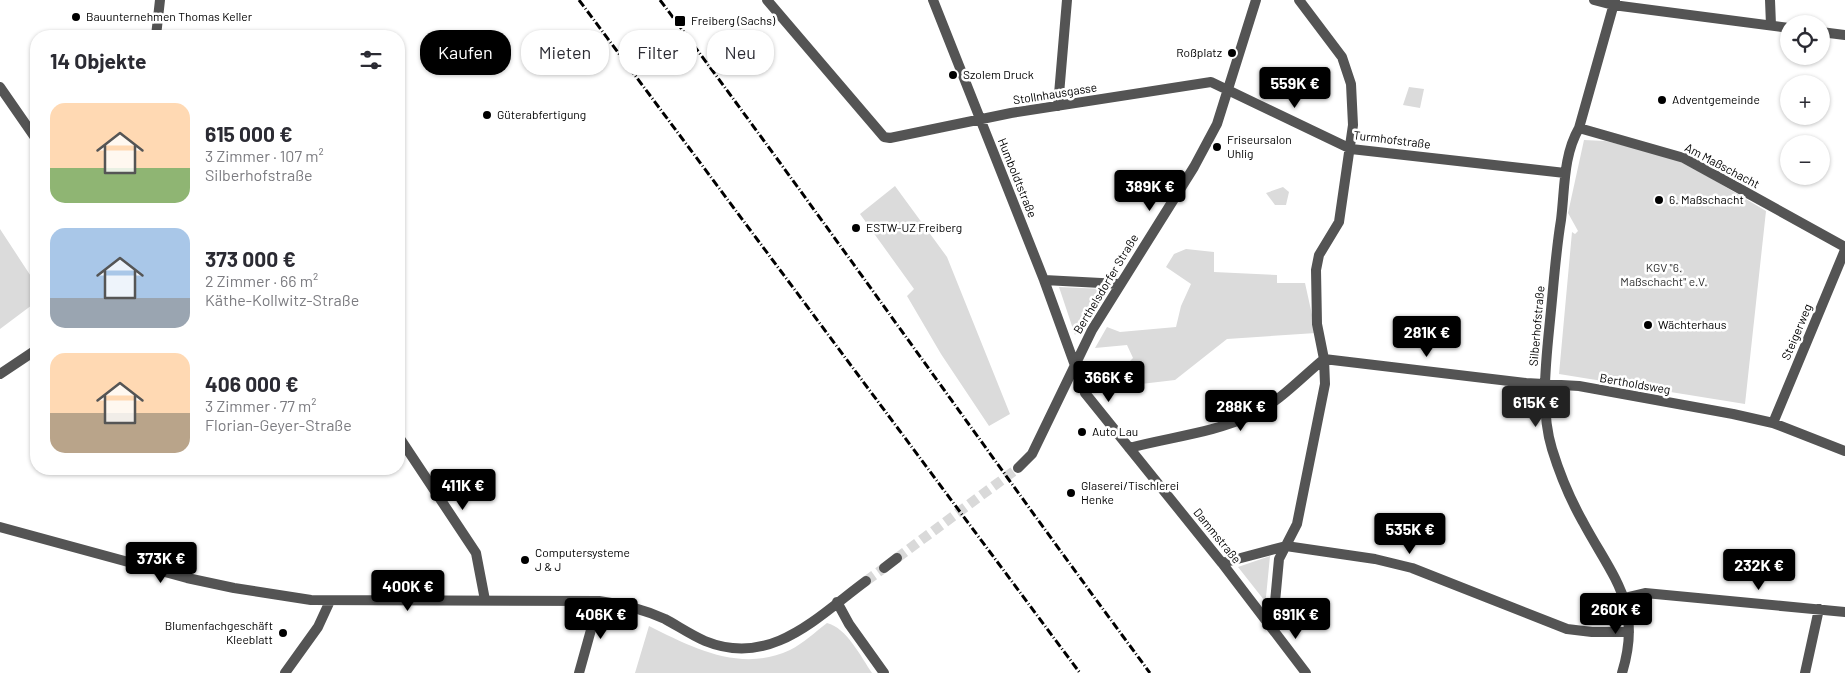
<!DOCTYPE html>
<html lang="de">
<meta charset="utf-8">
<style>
:root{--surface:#fff;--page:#f7f7f7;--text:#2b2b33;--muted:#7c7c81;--accent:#000}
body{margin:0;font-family:Barlow,sans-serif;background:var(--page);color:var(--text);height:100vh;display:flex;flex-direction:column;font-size:19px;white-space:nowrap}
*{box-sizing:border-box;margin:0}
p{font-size:16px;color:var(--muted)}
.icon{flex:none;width:28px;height:28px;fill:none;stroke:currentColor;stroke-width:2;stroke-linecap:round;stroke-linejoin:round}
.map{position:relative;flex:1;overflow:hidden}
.panel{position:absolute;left:30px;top:30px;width:375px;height:445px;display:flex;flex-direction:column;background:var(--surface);border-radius:20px;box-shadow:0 1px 4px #0004}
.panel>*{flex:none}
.top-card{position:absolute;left:420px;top:30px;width:475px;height:45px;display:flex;gap:10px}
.fabs{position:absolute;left:1780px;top:15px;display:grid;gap:10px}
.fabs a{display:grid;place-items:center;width:50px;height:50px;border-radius:50%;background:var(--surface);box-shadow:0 1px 4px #0004;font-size:25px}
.price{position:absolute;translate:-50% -42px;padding:0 11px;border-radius:5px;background:var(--accent);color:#fff;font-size:16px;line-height:32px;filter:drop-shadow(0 1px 2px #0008)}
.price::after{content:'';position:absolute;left:50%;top:30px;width:15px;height:11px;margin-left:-8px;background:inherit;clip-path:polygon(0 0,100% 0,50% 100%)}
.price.current{background:#222;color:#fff}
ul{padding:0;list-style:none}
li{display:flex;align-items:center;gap:15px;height:125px;padding:0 20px}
li span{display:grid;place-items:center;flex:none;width:140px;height:100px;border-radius:15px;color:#555}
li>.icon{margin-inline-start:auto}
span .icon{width:60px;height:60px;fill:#fffc;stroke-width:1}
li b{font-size:21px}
h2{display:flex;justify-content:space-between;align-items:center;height:60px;padding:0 20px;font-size:21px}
.tag{padding:0 18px;border-radius:20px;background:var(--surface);box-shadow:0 1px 4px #0004;font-size:18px;line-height:45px}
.tag.current{background:var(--accent);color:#fff}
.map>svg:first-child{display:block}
.green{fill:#dbdbdb}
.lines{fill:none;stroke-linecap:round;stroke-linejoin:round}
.minor-tunnel{stroke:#d9d9d9;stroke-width:10;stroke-dasharray:10 5;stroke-linecap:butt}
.minor{stroke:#545454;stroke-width:10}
.rail{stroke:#000;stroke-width:3;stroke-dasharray:8 2.5 1 2.5;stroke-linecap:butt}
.poi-dot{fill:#000;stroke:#fff;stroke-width:2}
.labels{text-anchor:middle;stroke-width:5;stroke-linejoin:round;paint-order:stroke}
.poi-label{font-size:12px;fill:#000;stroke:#fff;text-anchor:start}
.street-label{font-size:12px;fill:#000;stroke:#fff}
.park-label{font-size:12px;fill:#323232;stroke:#fff}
</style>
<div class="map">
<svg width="1845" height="673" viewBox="0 0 1845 673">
<rect width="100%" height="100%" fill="#fff"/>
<path class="green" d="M1409,87L1424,89L1420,108L1403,105Z
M1584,140L1605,141L1677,158L1766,211L1745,404L1559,374L1572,232L1575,234L1578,231L1568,213Z
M895,186L947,257L1010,414L989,426L941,354L907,296L914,289L860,214Z
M1283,187L1289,192L1286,205H1275L1266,193Z
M0,229L36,284V302L0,329Z
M1186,249L1214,252V272L1277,275V283H1305L1316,333L1227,339L1175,380L1141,384L1125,366L1133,358L1127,345L1095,348L1107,327L1120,332L1176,327L1181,306L1191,284L1166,267L1174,254Z
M1059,287L1104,289L1075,335Z
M1270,556L1266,597L1264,600L1238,567Z
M827,623C847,628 861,657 872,673H635L649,626C693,648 741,673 790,650C804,643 815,632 827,623Z"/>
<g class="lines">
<path class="minor-tunnel" d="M897,558L1018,468
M866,581L884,568"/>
<path class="minor" d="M767,0L884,137L890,138L1011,113L1211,82L1351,149L1565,173
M933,0L1044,280L1085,393L1222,563L1306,673
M1594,0L1613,5L1789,28
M1615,0L1579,128C1563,156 1565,188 1561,220C1556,250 1554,280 1551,310C1547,353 1539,407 1552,449C1560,475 1570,499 1583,522C1613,578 1643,605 1622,673
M1770,0L1771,25
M1821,32L1845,35
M156,36L160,0
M0,87L36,139
M1058,106L1067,0
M1579,128L1684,158L1845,247
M1044,280L1120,284
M1324,359L1526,383L1579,386L1733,414L1773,423L1845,451
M0,374L36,350
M1773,423L1845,250
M399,437L476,553L485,600
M1129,448C1170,437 1213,433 1252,415C1278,403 1302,377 1324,359
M1018,468L1032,454L1092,330L1194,167L1217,124L1256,0
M0,527L187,578L234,588L311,600L599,601C622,604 643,609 665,619C678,626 691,635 705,641C771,668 817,617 866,581
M1222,563L1286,546L1375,559L1412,568L1567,629L1592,632H1629
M884,568L897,558
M1624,598L1645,593L1845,612
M837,602L849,624L884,673
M1267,622L1275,602L1279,559L1297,524L1325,384L1324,359L1317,324L1316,270L1319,255L1339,222L1353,125L1351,84L1342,57L1299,0
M285,673L318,627L330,601
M579,673L599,601
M1805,673L1819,609"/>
<path class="rail" d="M579,0L1080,673
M660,0C826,222 985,450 1150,673"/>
</g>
<g class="poi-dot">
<circle cx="76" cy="17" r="5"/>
<rect x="674" y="15" width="12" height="12" rx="2.5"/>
<circle cx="1232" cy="53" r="5"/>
<circle cx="953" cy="75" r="5"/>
<circle cx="1662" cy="100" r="5"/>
<circle cx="487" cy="115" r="5"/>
<circle cx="1217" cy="147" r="5"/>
<circle cx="1659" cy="200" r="5"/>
<circle cx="856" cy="228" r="5"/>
<circle cx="1648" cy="325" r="5"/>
<circle cx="1082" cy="432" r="5"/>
<circle cx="1071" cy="493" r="5"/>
<circle cx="525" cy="560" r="5"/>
<circle cx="283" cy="633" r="5"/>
</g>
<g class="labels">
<g class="poi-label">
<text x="86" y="21">Bauunternehmen Thomas Keller</text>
<text x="691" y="25">Freiberg (Sachs)</text>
<text x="1222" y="57" text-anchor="end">Roßplatz</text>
<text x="963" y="79">Szolem Druck</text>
<text x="1672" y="104">Adventgemeinde</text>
<text x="497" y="119">Güterabfertigung</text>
<text x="1227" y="144">Friseursalon<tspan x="1227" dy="14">Uhlig</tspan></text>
<text x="1669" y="204">6. Maßschacht</text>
<text x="866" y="232">ESTW-UZ Freiberg</text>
<text x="1658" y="329">Wächterhaus</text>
<text x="1092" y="436">Auto Lau</text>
<text x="1081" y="490">Glaserei/Tischlerei<tspan x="1081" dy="14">Henke</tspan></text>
<text x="535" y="557">Computersysteme<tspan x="535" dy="14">J &amp; J</tspan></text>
<text x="273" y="630" text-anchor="end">Blumenfachgeschäft<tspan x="273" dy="14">Kleeblatt</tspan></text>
</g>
<g class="street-label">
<text transform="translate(1055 94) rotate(-9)" y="4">Stollnhausgasse</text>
<text transform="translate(1392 140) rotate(7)" y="4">Turmhofstraße</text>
<text transform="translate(1722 166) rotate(28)" y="4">Am Maßschacht</text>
<text transform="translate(1017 178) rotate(68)" y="4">Humboldtstraße</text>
<text transform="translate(1106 284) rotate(-59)" y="4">Berthelsdorfer Straße</text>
<text transform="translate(1537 326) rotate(-85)" y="4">Silberhofstraße</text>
<text transform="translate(1797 332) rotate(-67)" y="4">Steigerweg</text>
<text transform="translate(1635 384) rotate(10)" y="4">Bertholdsweg</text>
<text transform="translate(1217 536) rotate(51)" y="4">Dammstraße</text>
</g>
<g class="park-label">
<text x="1664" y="272">KGV "6.<tspan x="1664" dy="14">Maßschacht" e.V.</tspan></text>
</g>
</g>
</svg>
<div class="fabs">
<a><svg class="icon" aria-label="locate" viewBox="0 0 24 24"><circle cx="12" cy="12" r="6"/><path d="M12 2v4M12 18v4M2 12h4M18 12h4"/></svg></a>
<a>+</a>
<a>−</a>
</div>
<b class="price" style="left:1295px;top:109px">559K €</b>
<b class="price" style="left:1150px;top:212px">389K €</b>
<b class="price" style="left:1427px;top:358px">281K €</b>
<b class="price" style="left:1109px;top:403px">366K €</b>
<b class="price current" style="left:1536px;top:428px">615K €</b>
<b class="price" style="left:1241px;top:432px">288K €</b>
<b class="price" style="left:463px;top:511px">411K €</b>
<b class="price" style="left:1410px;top:555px">535K €</b>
<b class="price" style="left:161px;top:584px">373K €</b>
<b class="price" style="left:1759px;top:591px">232K €</b>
<b class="price" style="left:408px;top:612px">400K €</b>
<b class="price" style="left:1616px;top:635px">260K €</b>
<b class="price" style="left:601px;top:640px">406K €</b>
<b class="price" style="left:1296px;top:640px">691K €</b>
<div class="top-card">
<a class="tag current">Kaufen</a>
<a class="tag">Mieten</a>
<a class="tag">Filter</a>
<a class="tag">Neu</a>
</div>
<section class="panel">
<h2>14 Objekte<svg class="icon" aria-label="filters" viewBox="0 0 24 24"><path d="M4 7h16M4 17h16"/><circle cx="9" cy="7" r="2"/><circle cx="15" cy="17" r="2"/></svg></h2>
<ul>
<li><span style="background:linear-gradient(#ffd9b3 65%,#8fb573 0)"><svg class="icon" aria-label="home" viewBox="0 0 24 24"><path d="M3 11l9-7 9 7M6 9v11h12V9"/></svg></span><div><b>615 000 €</b><p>3 Zimmer · 107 m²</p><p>Silberhofstraße</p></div></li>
<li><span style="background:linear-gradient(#a9c7e8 70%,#9aa5b1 0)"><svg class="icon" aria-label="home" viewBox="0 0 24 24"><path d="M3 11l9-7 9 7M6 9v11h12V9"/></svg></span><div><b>373 000 €</b><p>2 Zimmer · 66 m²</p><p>Käthe-Kollwitz-Straße</p></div></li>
<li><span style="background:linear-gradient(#ffd9b3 60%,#b9a48a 0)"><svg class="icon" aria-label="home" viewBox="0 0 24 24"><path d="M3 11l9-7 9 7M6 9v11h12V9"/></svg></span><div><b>406 000 €</b><p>3 Zimmer · 77 m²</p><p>Florian-Geyer-Straße</p></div></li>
</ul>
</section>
</div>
